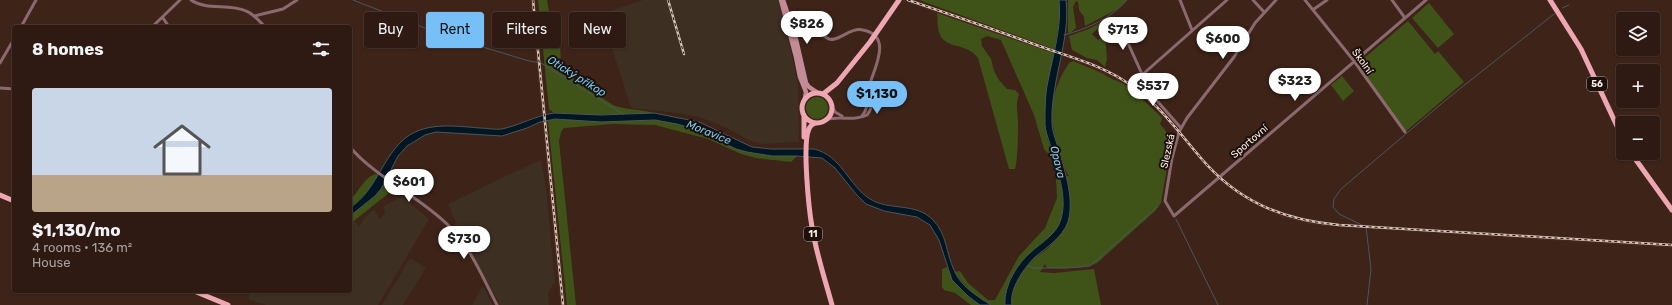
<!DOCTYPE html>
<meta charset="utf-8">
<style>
:root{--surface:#2e1a12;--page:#36231b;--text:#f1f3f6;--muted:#a7a19f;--line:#493832;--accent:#77bff7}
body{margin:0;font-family:Rubik,sans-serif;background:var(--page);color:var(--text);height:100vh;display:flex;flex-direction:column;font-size:15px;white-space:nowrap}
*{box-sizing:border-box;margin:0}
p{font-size:13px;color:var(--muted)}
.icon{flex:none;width:22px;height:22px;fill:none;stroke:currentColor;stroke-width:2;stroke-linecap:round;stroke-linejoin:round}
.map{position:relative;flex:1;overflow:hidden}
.sheet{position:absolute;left:12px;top:25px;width:340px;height:268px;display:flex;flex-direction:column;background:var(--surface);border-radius:4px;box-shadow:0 1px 3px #0004,0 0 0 1px var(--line)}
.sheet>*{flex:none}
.guide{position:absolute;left:364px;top:12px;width:380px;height:36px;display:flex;gap:8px}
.tools{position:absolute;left:1616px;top:12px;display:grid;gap:8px}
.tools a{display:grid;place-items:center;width:44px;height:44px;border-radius:4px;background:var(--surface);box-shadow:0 1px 3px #0004,0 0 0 1px var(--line);font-size:20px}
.price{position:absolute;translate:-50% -34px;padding:0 9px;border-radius:14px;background:#fff;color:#222;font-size:13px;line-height:26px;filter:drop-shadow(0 1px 2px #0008)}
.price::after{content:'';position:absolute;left:50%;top:24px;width:12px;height:9px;margin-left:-6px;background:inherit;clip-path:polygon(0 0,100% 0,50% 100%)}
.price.active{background:var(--accent);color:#111}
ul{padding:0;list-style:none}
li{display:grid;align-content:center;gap:8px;height:212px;padding:0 20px}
li span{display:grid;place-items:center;height:124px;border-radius:4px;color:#555}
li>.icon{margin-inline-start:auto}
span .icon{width:72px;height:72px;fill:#fffc;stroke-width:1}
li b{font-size:17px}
h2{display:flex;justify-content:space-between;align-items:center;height:48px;padding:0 20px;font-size:17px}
.tag{padding:0 14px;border-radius:4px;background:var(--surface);box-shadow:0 1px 3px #0004,0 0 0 1px var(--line);font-size:14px;line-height:36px}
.tag.active{background:var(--accent);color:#111}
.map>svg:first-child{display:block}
.industrial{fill:#3d2f22}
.built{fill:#482819}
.green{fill:#3f5318}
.water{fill:#001622;stroke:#4c565c}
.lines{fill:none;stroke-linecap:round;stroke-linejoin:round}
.stream{stroke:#4c565c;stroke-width:1}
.street{stroke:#8c696f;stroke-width:3}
.secondary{stroke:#c38b95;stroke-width:4.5}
.primary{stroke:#eea6b3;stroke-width:5}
.rail-casing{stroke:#d5c1b9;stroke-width:2.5}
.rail{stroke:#1c100b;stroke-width:1;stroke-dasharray:3;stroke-linecap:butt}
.labels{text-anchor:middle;stroke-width:4;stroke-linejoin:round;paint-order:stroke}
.shield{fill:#1c100b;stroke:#bbaaa4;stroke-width:1}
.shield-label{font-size:9px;font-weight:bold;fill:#ffece5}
.street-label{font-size:10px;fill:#ffece5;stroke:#1c100b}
.water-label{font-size:11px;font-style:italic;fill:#76ccfa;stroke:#1c100b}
</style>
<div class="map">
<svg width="1672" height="305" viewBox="0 0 1672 305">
<rect width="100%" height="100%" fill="#3d2318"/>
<path class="industrial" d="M643,0H778L785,25L798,83L799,142L761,144L748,140L725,127L699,117L678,113L631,108L601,14Z
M541,160L546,187L555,282L548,293L549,305H500L467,244L454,224L456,223L448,204L497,180Z
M402,196L429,219L378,305H266L249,300V291H350V224L354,221L360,226L365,217L374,209L380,219L385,213L384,206Z
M410,258L426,268L403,305H382Z
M483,286L493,305H472Z"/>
<path class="built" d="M530,0H535L566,305H560Z
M900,0H915L1074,56L1117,73L1137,87L1158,105L1208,163L1227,181L1252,198L1286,214L1314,220L1339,223L1672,243V248L1339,227L1313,225L1284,218L1250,202L1224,185L1205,166L1155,108L1134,90L1115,78L1073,60Z"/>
<path class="green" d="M538,0H547L551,24L557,29L560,42L561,66L563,72L613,105C625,110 640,109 654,113L600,115L554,113L549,109Z
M919,0H1059C1061,17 1057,35 1054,51C1052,67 1050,84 1048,100C1047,108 1044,119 1045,127C1050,157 1070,188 1061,219C1057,234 1042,242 1031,252C1016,265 1004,286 1005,305C1001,305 996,305 992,305C979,303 962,282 954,272L960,271L968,283L988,300H995L1019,256L1045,228L1057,198L1055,161L1044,149L1034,115L1001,40L987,36L981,39L982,46L991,59L994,71L999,80L1007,89L1015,90L1019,94C1015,107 1018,109 1018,122C1018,133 1018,159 1015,169H1009L978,58C967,42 944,50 939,32C937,26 938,19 937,13L1050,52L1051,48Z
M1068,0H1127L1116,10L1085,26L1084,17L1079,10L1078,2L1076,1L1073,7L1076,28L1070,33L1068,32Z
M1429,3L1454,34L1438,48L1412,18Z
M1408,21L1435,54L1438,51L1464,82L1405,132L1356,65Z
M1101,22H1103V24L1092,34L1098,40L1105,35L1107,59L1105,67L1097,60L1087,58L1072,50L1069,36L1089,29Z
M1073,61L1104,74C1109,79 1117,80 1124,84C1138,94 1150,106 1162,118L1160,124L1172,139L1161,203L1155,211L1097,263C1082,270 1063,268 1047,268L1045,264L1040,272L1054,273L1094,269L1101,305H1012C1009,289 1024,267 1036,257C1041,253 1047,250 1051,245C1055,240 1070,212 1070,207C1071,196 1068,186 1066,176H1069C1065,171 1063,162 1061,156C1048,120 1048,95 1069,63Z
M1342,76L1354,91L1343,101L1331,85Z
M806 108a11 11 0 1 1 22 0a11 11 0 1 1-22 0Z
M555,119L601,122L655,120L677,124L698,130L747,152L772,156H797L791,162L756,158L741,154L708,139L655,125L612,124L564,128L561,132L559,141L576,305H567L548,121Z
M376,174L379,175L370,190L350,208V200C359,192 364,177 376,174Z
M386,180L393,186L389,193L350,224V216L375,196Z
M947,267C952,282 967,296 980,305H971L955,293L944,290L942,287V269Z"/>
<path class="water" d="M1059,0H1066C1071,39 1050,83 1052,124C1052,130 1055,138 1057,144C1064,169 1075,197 1068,222C1062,238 1047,247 1035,257C1024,268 1009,289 1012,305H1005C1004,286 1016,265 1031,252C1042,242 1057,234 1061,219C1068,195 1056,168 1050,144C1048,138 1045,130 1045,124C1045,110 1045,94 1048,81C1053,55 1062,27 1059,0Z
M554,113L600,115L654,113L699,122L752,147L771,149H814C842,156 848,185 870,199C889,211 916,202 933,220C947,234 946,253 954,270C960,286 977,296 991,305H980L968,296L952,280L939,240L930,225L917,217L884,211L866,204L856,194L835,168L822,158L797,156H772L747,152L736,149L698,130L677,124L655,120L601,122L555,119L540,122L527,128L502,136L436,132L425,135L407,146L398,156L381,189L375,196L350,216V208C376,190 381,161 402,141C423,121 454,126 480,128C487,128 495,130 502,129C520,125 535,116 554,113Z"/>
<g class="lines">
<path class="stream" d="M353,0L443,35L529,61L541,63L623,114
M1562,8L1569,5
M1064,35C1087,29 1112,18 1127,0
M1176,219L1218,305
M1028,266L1034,268H1066L1090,266L1158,206
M1367,305L1371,269L1366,227L1339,214L1333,207L1334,199L1341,189L1447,99L1554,14"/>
<path class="street" d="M191,0C207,11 229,3 246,11C254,14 259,21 265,27
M1180,0L1192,30
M1253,0L1264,12
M1276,0L1255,23L1234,57L1187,118L1179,132L1172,158L1165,201L1174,216L1426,0
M1305,0L1354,61L1405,132
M1392,0L1405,18
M1314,9L1327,0
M254,16L283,9L297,0
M163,18L169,27
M1118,21L1151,94L1181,128
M21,27L36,0
M152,27L180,0
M790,27C805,23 809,25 821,34C823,35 826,38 829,39C839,42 850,27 863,30C894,36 873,70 869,87C867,97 869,108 862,116
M0,63L14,39
M1142,75L1227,0
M0,88L14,89
M832,106L835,112L842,116
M825,120C840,115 853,122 867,115C874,107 873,93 870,83
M350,147C375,177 419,196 448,225C470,246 483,278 497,305"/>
<path class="secondary" d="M781,0L796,57L800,77L806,92L805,98
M783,0L795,35L806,83L809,87L818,93
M791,15L793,19L804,24
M796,35L798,29L804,24"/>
<path class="primary" d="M1550,0L1581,49L1623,139
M802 108a15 15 0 1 1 30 0a15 15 0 1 1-30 0Z
M823,94L837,83L870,42L899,0
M804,115V137
M816,123C813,124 810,126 809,129C802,143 809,210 812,227C816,253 825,279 832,305
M1631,153L1672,210
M0,195L14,201
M194,291L228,305"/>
<defs>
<path id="rail" d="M533,0L563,305
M668,0L684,54
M908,0C952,15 996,30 1039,46C1068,56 1097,64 1123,80C1155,99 1176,129 1200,157C1237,201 1282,220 1339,225L1672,245"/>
</defs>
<use href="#rail" class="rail-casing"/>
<use href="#rail" class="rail"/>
</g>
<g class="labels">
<g class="shield">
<rect x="1587" y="77" width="20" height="14" rx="3"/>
<rect x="804" y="227" width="18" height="14" rx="3"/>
</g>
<g class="shield-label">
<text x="1597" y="87">56</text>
<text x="813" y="237">11</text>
</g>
<g class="street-label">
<text transform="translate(1363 61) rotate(54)" y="4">Školní</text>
<text transform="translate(1249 141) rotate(-41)" y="4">Sportovní</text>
<text transform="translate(1167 151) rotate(-77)" y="4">Slezská</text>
</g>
<g class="water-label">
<text transform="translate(577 76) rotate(32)" y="4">Otický příkop</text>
<text transform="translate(709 132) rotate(22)" y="4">Moravice</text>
<text transform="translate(1058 162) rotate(76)" y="4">Opava</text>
</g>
</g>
</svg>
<div class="tools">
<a><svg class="icon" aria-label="layers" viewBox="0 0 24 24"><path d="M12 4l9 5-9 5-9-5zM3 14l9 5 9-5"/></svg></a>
<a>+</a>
<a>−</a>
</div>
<b class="price" style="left:807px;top:45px">$826</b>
<b class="price" style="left:1123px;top:51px">$713</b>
<b class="price" style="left:1223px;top:60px">$600</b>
<b class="price" style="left:1295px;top:102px">$323</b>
<b class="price" style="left:1153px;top:107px">$537</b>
<b class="price active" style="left:877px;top:115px">$1,130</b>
<b class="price" style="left:409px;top:203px">$601</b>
<b class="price" style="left:464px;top:260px">$730</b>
<div class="guide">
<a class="tag">Buy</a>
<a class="tag active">Rent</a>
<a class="tag">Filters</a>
<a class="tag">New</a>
</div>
<section class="sheet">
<h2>8 homes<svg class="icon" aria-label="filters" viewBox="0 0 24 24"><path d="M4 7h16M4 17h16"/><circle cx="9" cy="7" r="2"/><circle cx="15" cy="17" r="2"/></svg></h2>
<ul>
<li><span style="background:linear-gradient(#c9d6e8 70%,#b9a48a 0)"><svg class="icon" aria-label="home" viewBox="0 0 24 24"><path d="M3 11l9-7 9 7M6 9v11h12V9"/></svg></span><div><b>$1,130/mo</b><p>4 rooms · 136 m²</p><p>House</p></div></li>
</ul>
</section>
</div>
